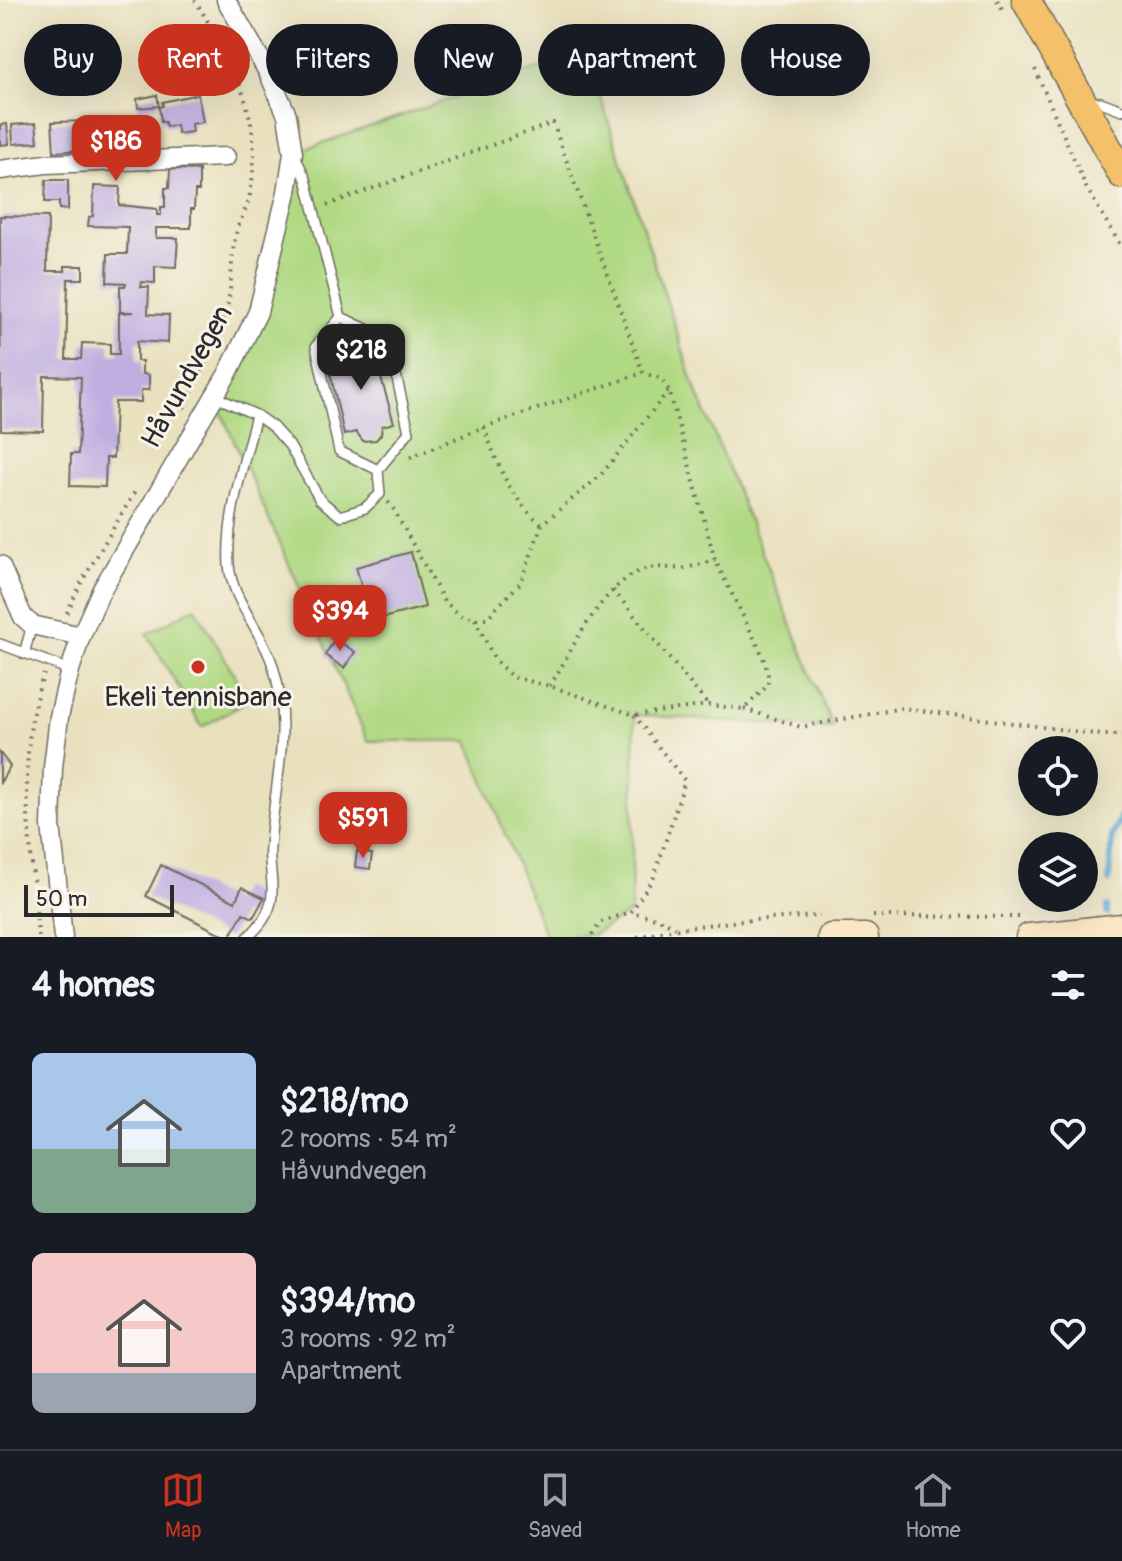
<!DOCTYPE html>
<meta charset="utf-8">
<style>
:root{--surface:#171b24;--page:#242831;--text:#f1f3f6;--muted:#9ea1a6;--line:#363941;--accent:#c8321e}
body{margin:0;font-family:Pangolin,sans-serif;background:var(--page);color:var(--text);height:100vh;display:flex;flex-direction:column;font-size:30px;white-space:nowrap}
*{box-sizing:border-box;margin:0}
p{font-size:26px;color:var(--muted)}
.icon{flex:none;width:44px;height:44px;fill:none;stroke:currentColor;stroke-width:2;stroke-linecap:round;stroke-linejoin:round}
.map{position:relative;height:937px;overflow:hidden}
.details{display:flex;flex-direction:column;background:var(--surface);flex:1}
.details>*{flex:none}
.guide{position:absolute;left:24px;top:24px;width:1074px;height:72px;display:flex;gap:16px}
.fabs{position:absolute;left:1018px;top:736px;display:grid;gap:16px}
.fabs a{display:grid;place-items:center;width:80px;height:80px;border-radius:50%;background:var(--surface);box-shadow:0 8px 32px #0002;font-size:40px}
.scale{position:absolute;left:24px;bottom:20px;width:150px;box-sizing:border-box;padding-left:8px;border:4px solid #2b2b2b;border-top:0;font-size:22px;line-height:28px;white-space:nowrap;color:#2b2b2b;-webkit-text-stroke:6px #f7f3e8;paint-order:stroke}
.price{position:absolute;translate:-50% -68px;padding:0 18px;border-radius:16px;background:var(--accent);color:#fff;font-size:26px;line-height:52px;filter:drop-shadow(0 2px 4px #0008)}
.price::after{content:'';position:absolute;left:50%;top:48px;width:24px;height:18px;margin-left:-12px;background:inherit;clip-path:polygon(0 0,100% 0,50% 100%)}
.price.on{background:#222;color:#fff}
ul{padding:0;list-style:none}
li{display:flex;align-items:center;gap:24px;height:200px;padding:0 32px}
li span{display:grid;place-items:center;flex:none;width:224px;height:160px;border-radius:12px;color:#555}
li>.icon{margin-inline-start:auto}
span .icon{width:96px;height:96px;fill:#fffc;stroke-width:1}
li b{font-size:34px}
h2{display:flex;justify-content:space-between;align-items:center;height:96px;padding:0 32px;font-size:34px}
.tag{padding:0 28px;border-radius:36px;background:var(--surface);box-shadow:0 8px 32px #0002;font-size:28px;line-height:72px}
.tag.on{background:var(--accent);color:#fff}
.dock{display:flex;justify-content:space-around;align-items:center;height:112px;border-top:2px solid var(--line);background:var(--surface);font-size:22px;color:var(--muted)}
.dock a{display:grid;justify-items:center;gap:4px}
.dock .on{color:var(--accent)}
.map>svg:first-child{display:block}
.green{fill:#b0d983;stroke:#6e8257;stroke-width:2}
.lines{fill:none;stroke-linecap:round;stroke-linejoin:round}
.stream{stroke:#56a6d0;stroke-width:6}
.building{fill:#bfafe1}
.service-casing{stroke:#6e6b5e;stroke-width:12}
.minor-casing{stroke:#6e6b5e;stroke-width:21}
.secondary-casing{stroke:#6e6b5e;stroke-width:29}
.primary-casing{stroke:#6e6b5e;stroke-width:31}
.path{stroke:#6e6b5e;stroke-width:4;stroke-dasharray:2 6;stroke-linecap:butt}
.service{stroke:#fff;stroke-width:9}
.minor{stroke:#fff;stroke-width:18}
.secondary{stroke:#fbe6c3;stroke-width:26}
.primary{stroke:#f4c16a;stroke-width:28}
.poi-dot{fill:#c8321e;stroke:#f7f3e8;stroke-width:3}
.labels{text-anchor:middle;stroke-width:6;stroke-linejoin:round;paint-order:stroke}
.street-label{font-size:28px;fill:#2b2b2b;stroke:#f7f3e8}
.poi-label{font-size:28px;fill:#2b2b2b;stroke:#f7f3e8}
</style>
<div class="map">
<svg width="1122" height="937" viewBox="0 0 1122 937">
<rect width="100%" height="100%" fill="#f7f3e8"/>
<filter id="ink" filterUnits="userSpaceOnUse"><feTurbulence type="fractalNoise" baseFrequency=".0125" numOctaves="2"/><feDisplacementMap in="SourceGraphic" scale="16" xChannelSelector="R" yChannelSelector="G"/><feConvolveMatrix kernelMatrix="1 2 1 2 8 2 1 2 1" color-interpolation-filters="sRGB"/></filter>
<filter id="wash" filterUnits="userSpaceOnUse"><feTurbulence type="fractalNoise" baseFrequency=".006" numOctaves="4" result="noise"/><feDisplacementMap in="SourceGraphic" scale="32" xChannelSelector="R" yChannelSelector="G"/><feGaussianBlur stdDeviation="1.8" result="paint"/><feColorMatrix in="noise" values="0 0 0 0 0 0 0 0 0 0 0 0 0 0 0 0 0 1.4 0 .05"/><feComposite in="paint" operator="in"/></filter>
<g filter="url(#wash)">
<rect width="100%" height="100%" fill="#e9e1be"/>
<path class="green" d="M586,52L693,382L833,728L635,715L631,912L592,935L546,937L468,741H368L214,396L258,312L293,153Z
M195,607L249,700L202,727L147,634Z"/>
<g class="lines">
<path class="stream" d="M1109,881L1112,836L1122,814
M1107,913V907"/>
</g>
<g id="blocks">
<path class="building" d="M198,94L203,122L191,124L192,132L178,134L176,125L166,127L165,122H161L159,107L163,106L162,102Z
M157,95L159,106L138,108L137,99Z
M89,121L90,136H83L84,150L54,152L52,122Z
M36,123L38,142L13,144L12,125Z
M7,124L9,144L0,145V125Z
M170,169L199,170V191H195L194,209H191V228H156V238H178L176,267L155,266V283L142,282L141,287H149L148,314L169,315L168,343L137,341V361H142V374L149,375V390H141V402H115L113,458H106L105,487L70,486L71,454H78L81,377L44,376L43,431L1,430L0,216L48,217L47,271H65V266H83V279H68L66,359H81L82,343L110,344V354H119V313L134,312H120V286H125L126,283L107,282L108,254H127L128,227L88,226L89,217L93,216L94,186L120,187L119,205L157,209V215H161V207H165V188H169Z
M46,180H68V210L59,209V202H45Z
M381,345L386,362L377,364L394,423L382,426L381,434L376,440L363,441L356,432L344,435L327,358Z
M411,552L425,607L371,621L356,567Z
M335,639L355,652L344,668L325,655Z
M0,753L10,766L0,783Z
M357,851L372,854L370,869L355,867Z
M161,865L235,902L242,887L264,898L253,918L243,913L230,937H227L146,896Z"/>
</g>
</g>
<g filter="url(#ink)">
<use href="#blocks" fill-opacity="0" stroke="#6e6b5e" stroke-width="2"/>
<g class="lines">
<defs>
<path id="service" d="M1086,102H1101L1122,110
M295,156L306,179L341,317
M214,396L256,415L273,427L289,445L320,500L340,516L365,508L380,494L378,470L409,432L388,339L341,317L316,346L339,451L378,470
M0,644L70,670
M24,654L32,625
M248,937C258,928 268,916 271,902C275,884 268,865 270,847C274,781 293,732 273,666C263,632 232,601 229,565C226,515 244,464 256,415"/>
<path id="minor" d="M0,170L46,164L226,157
M0,565L23,617L32,625L81,636
M63,937L51,825L53,767L59,717L70,670L81,636L101,591L228,373L258,312L287,192L293,153L287,115L268,72L226,0"/>
<path id="secondary" d="M831,937H865
M1029,937L1122,927"/>
<path id="primary" d="M1026,0L1122,174"/>
</defs>
<use href="#service" class="service-casing"/>
<use href="#minor" class="minor-casing"/>
<use href="#secondary" class="secondary-casing"/>
<use href="#primary" class="primary-casing"/>
<path class="path" d="M997,0L1004,12
M1035,69L1086,187L1122,248
M327,205L553,123L643,373L484,427L408,458
M184,408C198,376 219,342 227,307C233,284 230,258 236,234C239,220 248,208 250,194C265,116 233,64 195,0
M484,427C497,463 510,500 542,524
M388,502L393,508L444,601L461,616L475,619L487,618L521,582L542,524L600,476L669,390
M613,590L708,705
M67,613L81,583L137,488
M475,619L495,660L512,677L550,686L634,715L708,705L744,709L768,685V673L762,654L715,560L669,390L660,378L643,373
M550,686C572,650 601,586 642,570C656,564 670,570 685,568C695,566 705,563 715,560
M744,709L801,727L902,708L1102,735H1122
M634,715L685,781L654,877L631,912L659,919L675,927
M873,916L1020,917
M592,935L601,922L631,912
M38,937C33,851 13,757 44,674
M637,937C698,923 758,919 820,916"/>
<use href="#service" class="service"/>
<use href="#minor" class="minor"/>
<use href="#secondary" class="secondary"/>
<use href="#primary" class="primary"/>
</g>
</g>
<circle class="poi-dot" cx="198" cy="667" r="8"/>
<g class="labels">
<g class="street-label">
<text transform="translate(186 376) rotate(-61)" y="10">Håvundvegen</text>
</g>
<g class="poi-label">
<text x="198" y="706">Ekeli tennisbane</text>
</g>
</g>
</svg>
<div class="fabs">
<a><svg class="icon" aria-label="locate" viewBox="0 0 24 24"><circle cx="12" cy="12" r="6"/><path d="M12 2v4M12 18v4M2 12h4M18 12h4"/></svg></a>
<a><svg class="icon" aria-label="layers" viewBox="0 0 24 24"><path d="M12 4l9 5-9 5-9-5zM3 14l9 5 9-5"/></svg></a>
</div>
<div class="scale">50 m</div>
<b class="price" style="left:116px;top:183px">$186</b>
<b class="price on" style="left:361px;top:392px">$218</b>
<b class="price" style="left:340px;top:653px">$394</b>
<b class="price" style="left:363px;top:860px">$591</b>
<div class="guide">
<a class="tag">Buy</a>
<a class="tag on">Rent</a>
<a class="tag">Filters</a>
<a class="tag">New</a>
<a class="tag">Apartment</a>
<a class="tag">House</a>
</div>
</div>
<section class="details">
<h2>4 homes<svg class="icon" aria-label="filters" viewBox="0 0 24 24"><path d="M4 7h16M4 17h16"/><circle cx="9" cy="7" r="2"/><circle cx="15" cy="17" r="2"/></svg></h2>
<ul>
<li><span style="background:linear-gradient(#a9c7e8 60%,#7fa58c 0)"><svg class="icon" aria-label="home" viewBox="0 0 24 24"><path d="M3 11l9-7 9 7M6 9v11h12V9"/></svg></span><div><b>$218/mo</b><p>2 rooms · 54 m²</p><p>Håvundvegen</p></div><svg class="icon" aria-label="heart" viewBox="0 0 24 24"><path d="M12 20l-8-8c-3-5 5-10 8-4 3-6 11-1 8 4z"/></svg></li>
<li><span style="background:linear-gradient(#f6c9c9 75%,#9aa5b1 0)"><svg class="icon" aria-label="home" viewBox="0 0 24 24"><path d="M3 11l9-7 9 7M6 9v11h12V9"/></svg></span><div><b>$394/mo</b><p>3 rooms · 92 m²</p><p>Apartment</p></div><svg class="icon" aria-label="heart" viewBox="0 0 24 24"><path d="M12 20l-8-8c-3-5 5-10 8-4 3-6 11-1 8 4z"/></svg></li>
</ul>
</section>
<nav class="dock">
<a class="on"><svg class="icon" aria-label="map" viewBox="0 0 24 24"><path d="M3 6l6-2 6 2 6-2v14l-6 2-6-2-6 2zM9 4v14M15 6v14"/></svg>Map</a>
<a><svg class="icon" aria-label="saved" viewBox="0 0 24 24"><path d="M7 4h10v16l-5-4-5 4z"/></svg>Saved</a>
<a><svg class="icon" aria-label="home" viewBox="0 0 24 24"><path d="M3 11l9-7 9 7M6 9v11h12V9"/></svg>Home</a>
</nav>
